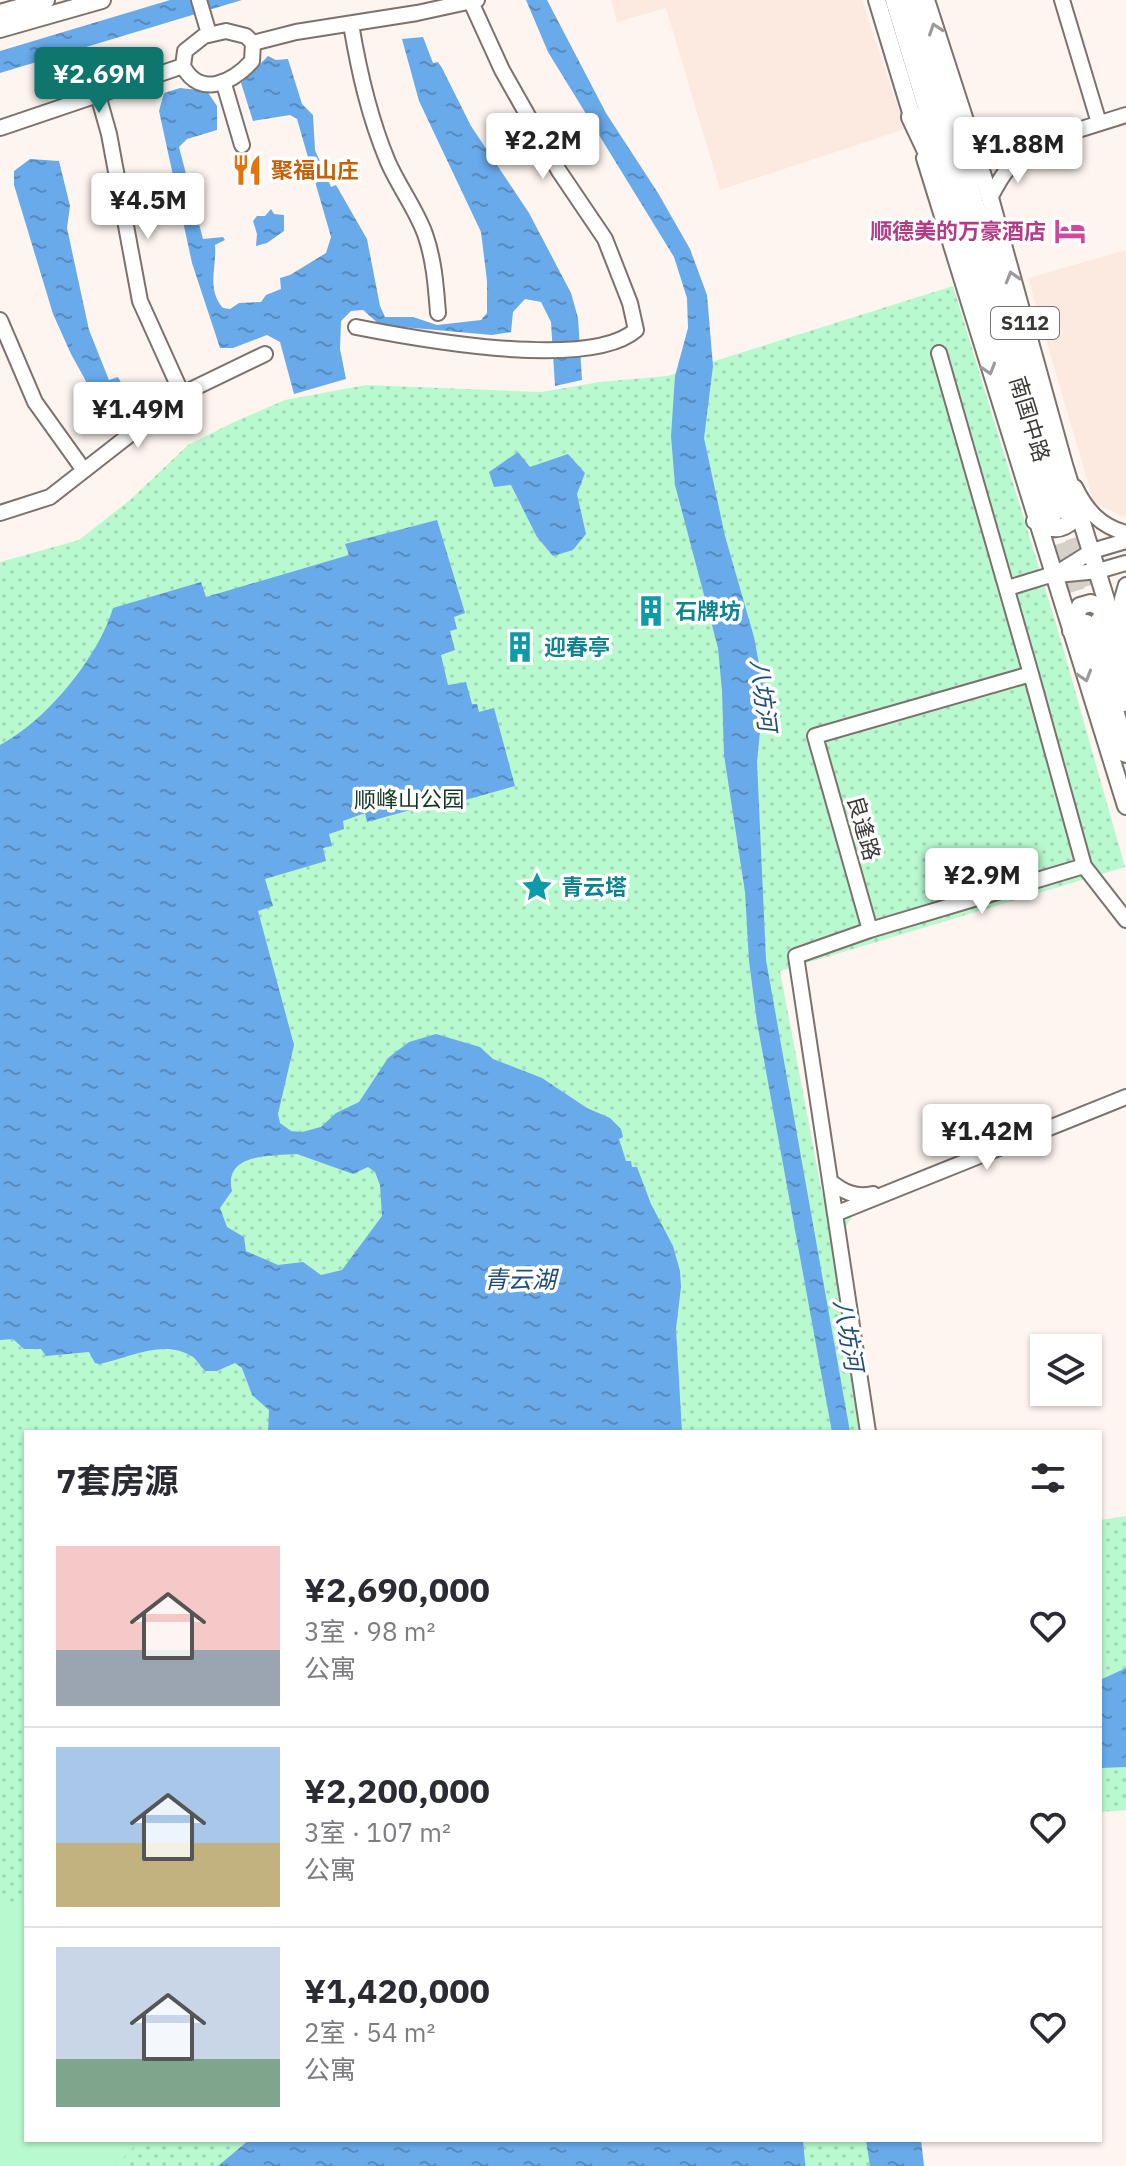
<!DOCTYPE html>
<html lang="zh">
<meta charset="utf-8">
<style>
:root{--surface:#fff;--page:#f2f2f3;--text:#2b2b33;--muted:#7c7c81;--line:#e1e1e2;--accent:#0f766e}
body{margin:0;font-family:"IBM Plex Sans","Noto Sans SC",sans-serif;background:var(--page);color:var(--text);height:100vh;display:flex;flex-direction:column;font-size:30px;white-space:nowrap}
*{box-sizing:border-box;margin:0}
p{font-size:26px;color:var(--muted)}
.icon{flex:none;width:44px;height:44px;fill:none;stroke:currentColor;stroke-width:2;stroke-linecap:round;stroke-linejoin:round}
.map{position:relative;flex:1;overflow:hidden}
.sheet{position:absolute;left:24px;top:1430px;width:1078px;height:712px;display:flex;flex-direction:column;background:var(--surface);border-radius:0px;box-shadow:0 2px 6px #0004}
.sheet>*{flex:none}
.controls{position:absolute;left:1030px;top:1334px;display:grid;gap:16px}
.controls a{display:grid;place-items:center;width:72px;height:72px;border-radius:0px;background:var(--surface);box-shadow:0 2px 6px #0004;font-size:40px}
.price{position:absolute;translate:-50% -68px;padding:0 18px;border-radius:8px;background:#fff;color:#222;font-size:26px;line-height:52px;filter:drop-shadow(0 2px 4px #0008)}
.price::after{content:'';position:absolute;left:50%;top:48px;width:24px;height:18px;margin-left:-12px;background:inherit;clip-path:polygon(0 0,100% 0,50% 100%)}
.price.active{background:var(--accent);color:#fff}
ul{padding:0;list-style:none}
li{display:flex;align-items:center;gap:24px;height:200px;padding:0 32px}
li+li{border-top:2px solid var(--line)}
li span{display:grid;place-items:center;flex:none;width:224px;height:160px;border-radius:0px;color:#555}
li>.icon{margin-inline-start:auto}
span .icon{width:96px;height:96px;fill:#fffc;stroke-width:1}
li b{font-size:34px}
h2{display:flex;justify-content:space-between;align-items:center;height:96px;padding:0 32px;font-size:34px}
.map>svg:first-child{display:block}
.commercial{fill:#fce9e0}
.park{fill:url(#park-dots)}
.pitch{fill:#b9f9d0}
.water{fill:url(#water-ripples);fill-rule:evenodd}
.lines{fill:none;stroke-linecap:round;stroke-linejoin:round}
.highway-tunnel{stroke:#d7cfca;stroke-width:20;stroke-dasharray:20 10;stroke-linecap:butt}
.minor-casing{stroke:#7c726d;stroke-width:18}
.major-casing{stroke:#7c726d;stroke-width:20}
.highway-casing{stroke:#7c726d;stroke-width:24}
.minor{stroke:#fff;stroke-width:14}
.major{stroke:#fff;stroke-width:16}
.highway{stroke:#fff;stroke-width:20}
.oneway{stroke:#9d9b9a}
.labels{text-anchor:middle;stroke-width:7;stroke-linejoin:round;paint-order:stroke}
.shield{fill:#fff;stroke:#767371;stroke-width:2}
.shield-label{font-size:20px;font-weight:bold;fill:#3b3734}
.food-label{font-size:22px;font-weight:bold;fill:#c56008;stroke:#fff;text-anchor:start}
.hotel-label{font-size:22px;font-weight:bold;fill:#b23c85;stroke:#fff;text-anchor:end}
.street-label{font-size:22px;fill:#3b3734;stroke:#fff}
.culture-label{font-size:22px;font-weight:bold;fill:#0d838f;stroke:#fff;text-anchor:start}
.park-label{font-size:22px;fill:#103722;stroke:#fff}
.water-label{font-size:24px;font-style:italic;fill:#1f4d78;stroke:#fff}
</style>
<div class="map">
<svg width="1126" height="2166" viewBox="0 0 1126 2166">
<defs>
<pattern id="park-dots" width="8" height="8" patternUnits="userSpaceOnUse" patternTransform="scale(2)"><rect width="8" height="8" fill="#b9f9d0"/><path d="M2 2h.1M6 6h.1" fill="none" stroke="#a0d6b3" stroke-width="1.8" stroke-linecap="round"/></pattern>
<pattern id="water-ripples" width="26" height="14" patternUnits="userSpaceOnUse" patternTransform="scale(2)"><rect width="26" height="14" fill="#68aaea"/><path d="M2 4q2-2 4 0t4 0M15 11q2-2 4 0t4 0" fill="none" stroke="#578bbe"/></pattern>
</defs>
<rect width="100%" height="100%" fill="#fef5f0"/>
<path class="commercial" d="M611,0H862L905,129L720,190L666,8L617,22Z
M1126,250V518L1094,503L1028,278Z"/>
<path class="park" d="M953,286L1057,627L1125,867L780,971L822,1193L828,1208L855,1212L845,1228L875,1432H26V2140H921L924,2166H0V562L79,540L130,500L188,445L236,421L285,400L366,385L541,392L600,382L667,376Z
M1126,1516V1810L1100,1812V1520Z"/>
<path class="pitch" d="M0,1899L26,1906V2140H140L116,2166H0Z"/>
<path class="water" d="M170,0H242L0,73V51Z
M526,0H547L606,113L658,193L690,249L707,295L713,366L704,438L725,536L754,637L764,690L757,762L766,960L850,1432H832L757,1022L749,961L745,892L724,755L722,691L718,648L675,485L671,436L675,376L688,328L687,298L674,257L548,52Z
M423,37L433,63L438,62L442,68L471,126L529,213L571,293L578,318L582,380L555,386L551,322L541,302L525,299L513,312L511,332L492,335L380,325L363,310L351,311L341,321L340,349L346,379L294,394L280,342L267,335L233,348H220L192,263L159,111L164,93L180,88L207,91L217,106V130L187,139L179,147L203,239L223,237L225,240L215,245C217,268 206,288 223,308L230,309L239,303L261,302L266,295L281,289L280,278L290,275L326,253L331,237L297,119L290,115L253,121L241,83L268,56L276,60L288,59L302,104L313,115L315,150L331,187L336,185L367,239L380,306L385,317H413L437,325L481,320L487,313V281L481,232L419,101L402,39Z
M30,159L59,161L70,206L67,228L89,330L109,380L118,377L129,398H136L138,405L110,425L71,354L53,314L14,185V171Z
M271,209L274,214L284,215V231L267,243L256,246L257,234L253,221L257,216H265Z
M518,452L530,467L568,454L585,473L577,494L586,534L573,550L553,556L537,537L511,485L494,487L489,472Z
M437,520L465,613L454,617L457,629L450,631L455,650L441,655L448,685L466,682L472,704H477L479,712L494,708L515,786L451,804L446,789L427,794L429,805L367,822L365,813L343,821L344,829L329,834L332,846L323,848L326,861L265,879L273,906L258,911L294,1045L278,1114L280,1123L291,1131L302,1132L321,1127L336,1113L359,1102L388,1058L409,1042L436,1034L480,1047L493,1059L542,1078L587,1108L610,1118L621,1129L623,1137L619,1139L626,1161H631L632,1167H637L651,1204L673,1246L680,1271L681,1287L676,1329L682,1432H268L269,1410L252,1395L242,1368L235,1363L217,1371H205C201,1367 197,1360 193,1357C164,1338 129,1358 99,1364L95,1363L89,1352L46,1356L41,1349H24L13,1339L0,1340V745C46,721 98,658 113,608L201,582L206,597L349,555L345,544ZM297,1154L353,1174L368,1167L375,1172L380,1185L382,1216L342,1270L321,1275L303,1262L278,1265L246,1251L244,1237L227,1227L220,1208L232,1191C223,1153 271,1156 297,1154Z
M1126,1668V1767L1100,1768V1680Z
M249,2140H803L805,2163V2166H218Z
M866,2140H921L924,2166H870Z"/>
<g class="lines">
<path class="highway-tunnel" d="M1066,509L1101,621
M1051,515L1085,622"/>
<defs>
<path id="minor" d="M199,0L209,34
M1062,0L1099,123
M351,24C359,72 369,117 388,162C399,187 416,209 425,234C434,259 436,287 438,313
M226,31L246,36L253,43L252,61C233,82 200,99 183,66L185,51L204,36Z
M253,43L296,32L417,13L477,0
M224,84L242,145
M98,95L109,134L140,301L182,394
M0,128L183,66
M967,128L997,142L1027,146L1126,115
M990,198C1002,175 1011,158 1037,150
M0,320L35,402L83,469
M356,327C417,339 589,371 636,330L630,303L605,239L559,171L502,70L471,2
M1075,487C1086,510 1100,526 1126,533
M0,513L50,497L182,394L265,354
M1057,573L1092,551L1126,541
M1008,588L1047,576L1098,571L1126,563
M1121,639L1122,599L1126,585
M1031,674L1084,866L1126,920
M870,930L1084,866
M830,1181C843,1192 856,1198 873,1194
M835,1214L1126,1097
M868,1432L796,956L870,930L815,736L1031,674L939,353"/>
<path id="major" d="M877,0L916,129
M926,0L990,198L1064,465L1126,664
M0,13L46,0
M0,29L102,0
M925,158L1126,806
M1035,521C1051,530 1061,532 1074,519V506
M1071,631L1080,606L1091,603L1106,611L1110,618"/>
<path id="highway" d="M896,0L1051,515
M911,0L1066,509
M912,117L936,168
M1101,621L1126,701
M1086,625L1126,752"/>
</defs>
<use href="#minor" class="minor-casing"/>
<use href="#major" class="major-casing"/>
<use href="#highway" class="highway-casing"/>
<use href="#minor" class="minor"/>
<use href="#major" class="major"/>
<use href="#highway" class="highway"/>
</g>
<defs><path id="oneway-chevron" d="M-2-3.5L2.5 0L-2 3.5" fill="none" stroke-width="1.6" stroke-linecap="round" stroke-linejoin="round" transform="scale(2)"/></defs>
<g class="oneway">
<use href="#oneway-chevron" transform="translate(935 29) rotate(-108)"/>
<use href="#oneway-chevron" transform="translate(1012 277) rotate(-106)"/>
<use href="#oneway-chevron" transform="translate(989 369) rotate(73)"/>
<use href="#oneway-chevron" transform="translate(1085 676) rotate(73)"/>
</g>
<defs>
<symbol id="restaurant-bare" viewBox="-9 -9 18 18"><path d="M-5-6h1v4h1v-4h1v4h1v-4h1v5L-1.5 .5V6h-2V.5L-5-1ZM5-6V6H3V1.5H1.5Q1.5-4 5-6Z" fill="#e8710a" stroke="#fff" stroke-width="2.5" paint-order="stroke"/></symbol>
<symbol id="hotel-bare" viewBox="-9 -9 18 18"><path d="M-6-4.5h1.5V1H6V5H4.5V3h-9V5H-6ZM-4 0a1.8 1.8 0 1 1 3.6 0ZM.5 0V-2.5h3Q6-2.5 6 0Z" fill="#d1479c" stroke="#fff" stroke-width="2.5" paint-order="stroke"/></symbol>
<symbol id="building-bare" viewBox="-9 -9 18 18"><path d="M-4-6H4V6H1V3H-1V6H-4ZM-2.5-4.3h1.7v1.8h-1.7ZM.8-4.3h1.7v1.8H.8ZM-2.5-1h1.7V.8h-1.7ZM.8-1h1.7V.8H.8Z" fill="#0f9aa8" stroke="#fff" stroke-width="2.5" paint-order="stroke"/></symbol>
<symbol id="sight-bare" viewBox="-9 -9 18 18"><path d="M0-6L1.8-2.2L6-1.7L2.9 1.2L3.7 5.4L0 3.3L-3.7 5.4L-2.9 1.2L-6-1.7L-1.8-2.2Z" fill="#0f9aa8" stroke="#fff" stroke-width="2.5" paint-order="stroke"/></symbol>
</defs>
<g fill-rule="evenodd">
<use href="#restaurant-bare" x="225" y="148" width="44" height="44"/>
<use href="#hotel-bare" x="1048" y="209" width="44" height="44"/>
<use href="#building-bare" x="629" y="589" width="44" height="44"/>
<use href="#building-bare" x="498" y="625" width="44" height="44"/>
<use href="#sight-bare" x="515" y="865" width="44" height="44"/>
</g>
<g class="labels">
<rect class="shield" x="991" y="307" width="68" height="32" rx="6"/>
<g class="shield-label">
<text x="1025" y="330">S112</text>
</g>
<g class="food-label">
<text x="271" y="178">聚福山庄</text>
</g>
<g class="hotel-label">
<text x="1046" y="239">顺德美的万豪酒店</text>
</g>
<g class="street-label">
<text transform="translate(1030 419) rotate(73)" y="8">南国中路</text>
<text transform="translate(864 828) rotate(74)" y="8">良逢路</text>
</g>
<g class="culture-label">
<text x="675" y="619">石牌坊</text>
<text x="544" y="655">迎春亭</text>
<text x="561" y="895">青云塔</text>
</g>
<g class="park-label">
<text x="409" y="807">顺峰山公园</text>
</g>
<g class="water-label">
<text transform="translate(763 695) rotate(83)" y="8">八坊河</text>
<text x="520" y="1288">青云湖</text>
<text transform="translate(848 1335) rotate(80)" y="8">八坊河</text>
</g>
</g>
</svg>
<div class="controls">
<a><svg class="icon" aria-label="layers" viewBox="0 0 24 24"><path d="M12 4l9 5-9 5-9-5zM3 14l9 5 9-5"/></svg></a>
</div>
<b class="price active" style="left:99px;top:115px">¥2.69M</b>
<b class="price" style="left:543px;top:181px">¥2.2M</b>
<b class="price" style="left:1018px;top:185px">¥1.88M</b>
<b class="price" style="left:148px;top:241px">¥4.5M</b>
<b class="price" style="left:138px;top:450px">¥1.49M</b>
<b class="price" style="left:982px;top:916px">¥2.9M</b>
<b class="price" style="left:987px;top:1172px">¥1.42M</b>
<section class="sheet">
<h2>7套房源<svg class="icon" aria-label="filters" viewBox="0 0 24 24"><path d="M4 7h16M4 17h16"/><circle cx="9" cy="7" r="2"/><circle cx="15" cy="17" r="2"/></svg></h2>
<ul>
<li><span style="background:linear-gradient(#f6c9c9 65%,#9aa5b1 0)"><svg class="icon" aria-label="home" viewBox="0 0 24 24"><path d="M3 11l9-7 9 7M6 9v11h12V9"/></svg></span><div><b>¥2,690,000</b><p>3室 · 98 m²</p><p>公寓</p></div><svg class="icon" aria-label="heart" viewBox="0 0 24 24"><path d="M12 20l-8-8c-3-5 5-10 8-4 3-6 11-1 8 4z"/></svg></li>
<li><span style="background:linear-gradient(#a9c7e8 60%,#c2b280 0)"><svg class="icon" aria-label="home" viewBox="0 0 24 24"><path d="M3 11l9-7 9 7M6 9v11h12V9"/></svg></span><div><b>¥2,200,000</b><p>3室 · 107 m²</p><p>公寓</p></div><svg class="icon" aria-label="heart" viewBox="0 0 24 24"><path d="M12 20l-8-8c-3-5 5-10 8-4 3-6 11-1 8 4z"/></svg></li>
<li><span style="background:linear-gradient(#c9d6e8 70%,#7fa58c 0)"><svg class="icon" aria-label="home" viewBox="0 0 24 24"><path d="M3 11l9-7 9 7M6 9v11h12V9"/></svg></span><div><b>¥1,420,000</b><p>2室 · 54 m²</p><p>公寓</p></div><svg class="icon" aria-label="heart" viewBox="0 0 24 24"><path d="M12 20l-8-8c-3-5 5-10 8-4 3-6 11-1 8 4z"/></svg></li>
</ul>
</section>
</div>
